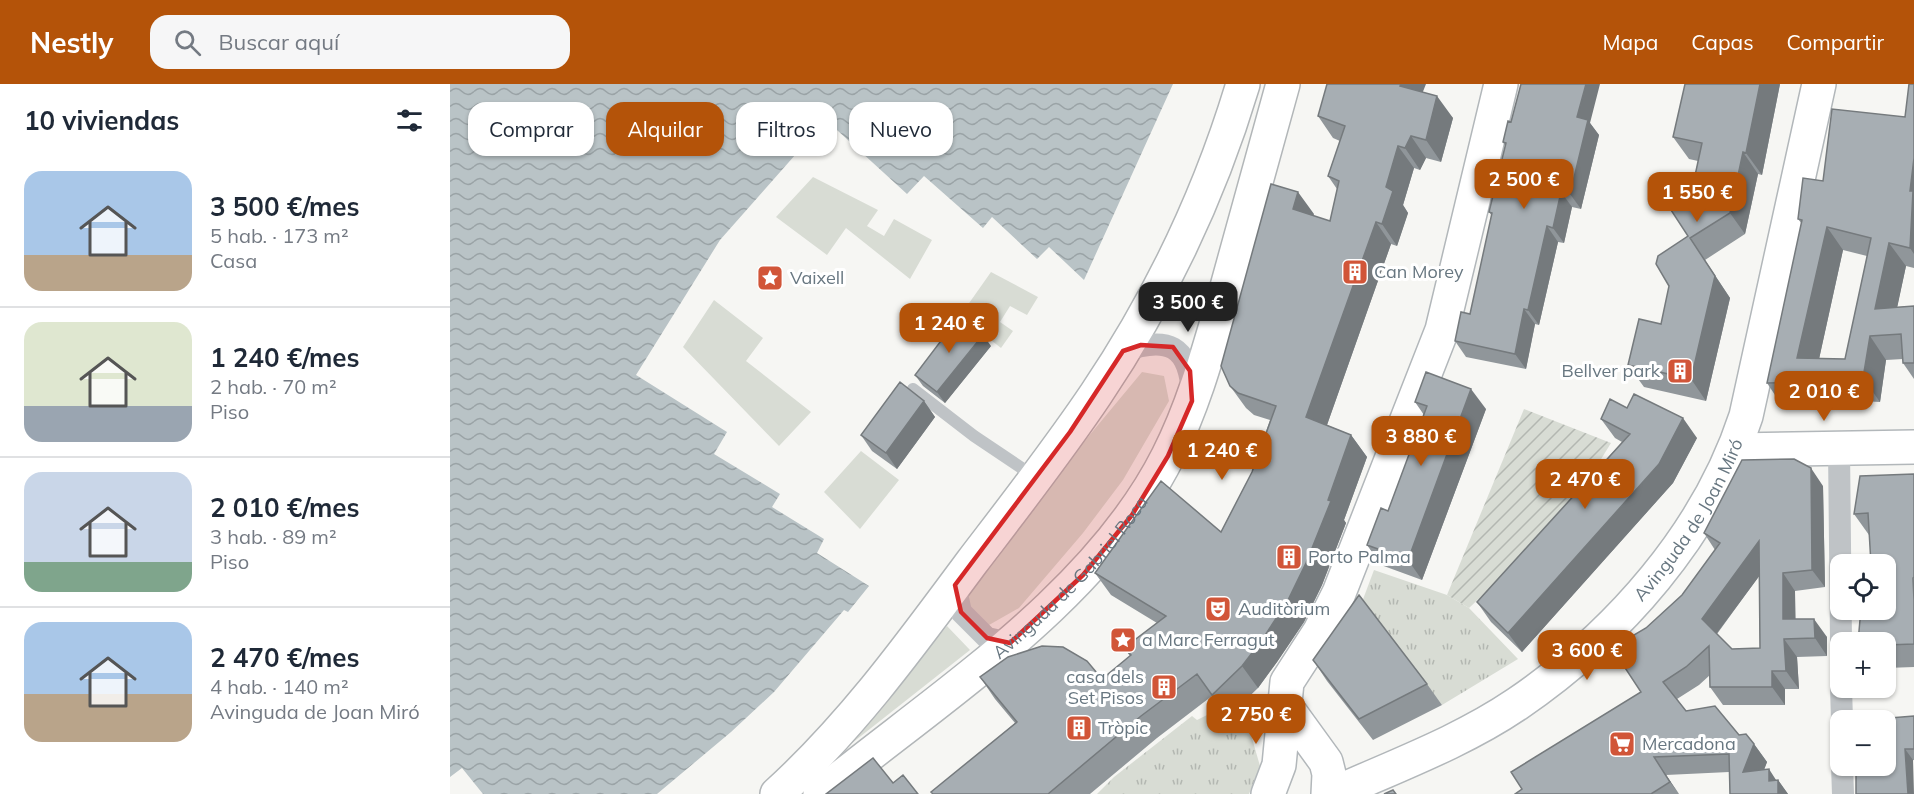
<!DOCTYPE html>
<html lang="es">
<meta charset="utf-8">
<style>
:root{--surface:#fff;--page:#f6f6f7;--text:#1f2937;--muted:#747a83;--line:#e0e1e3;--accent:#b45309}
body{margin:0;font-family:Mulish,sans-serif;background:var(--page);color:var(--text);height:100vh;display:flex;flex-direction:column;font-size:22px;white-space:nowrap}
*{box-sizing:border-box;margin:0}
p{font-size:20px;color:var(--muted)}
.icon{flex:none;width:33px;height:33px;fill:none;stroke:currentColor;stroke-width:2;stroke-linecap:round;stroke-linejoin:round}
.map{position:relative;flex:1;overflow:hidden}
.sheet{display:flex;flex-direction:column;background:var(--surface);width:450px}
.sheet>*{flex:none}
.top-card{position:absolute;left:18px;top:18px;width:570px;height:54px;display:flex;gap:12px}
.fabs{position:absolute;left:1380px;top:470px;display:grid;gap:12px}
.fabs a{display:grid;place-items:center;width:66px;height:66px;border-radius:12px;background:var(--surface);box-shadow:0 2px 4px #0004;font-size:30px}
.price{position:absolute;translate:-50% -51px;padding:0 14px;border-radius:12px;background:var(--accent);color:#fff;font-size:20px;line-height:39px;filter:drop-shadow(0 2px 3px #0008)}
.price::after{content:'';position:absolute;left:50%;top:36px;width:18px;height:14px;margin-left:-9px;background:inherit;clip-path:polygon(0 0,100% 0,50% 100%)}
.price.selected{background:#222;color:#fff}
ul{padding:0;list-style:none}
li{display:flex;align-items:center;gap:18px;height:150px;padding:0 24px}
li+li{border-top:2px solid var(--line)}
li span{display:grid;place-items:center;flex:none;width:168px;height:120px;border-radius:18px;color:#555}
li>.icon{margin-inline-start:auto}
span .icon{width:72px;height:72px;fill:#fffc;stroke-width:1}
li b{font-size:26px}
h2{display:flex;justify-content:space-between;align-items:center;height:72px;padding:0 24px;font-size:26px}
.pill{padding:0 21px;border-radius:18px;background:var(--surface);box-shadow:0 2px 4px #0004;font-size:21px;line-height:54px}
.pill.selected{background:var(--accent);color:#fff}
header{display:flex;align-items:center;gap:36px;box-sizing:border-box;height:84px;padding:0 30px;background:var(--accent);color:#fff}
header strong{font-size:28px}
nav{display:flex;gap:33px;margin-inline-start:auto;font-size:21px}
.search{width:420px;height:54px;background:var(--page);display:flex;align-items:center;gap:15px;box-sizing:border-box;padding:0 21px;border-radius:18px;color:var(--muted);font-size:22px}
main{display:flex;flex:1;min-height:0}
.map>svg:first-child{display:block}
.grass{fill:#d8dcd4}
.park{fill:url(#park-tufts)}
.garden{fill:url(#garden-furrows)}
.water{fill:url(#water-waves)}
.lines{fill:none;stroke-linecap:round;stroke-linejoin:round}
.secondary-casing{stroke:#b2b7ba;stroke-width:36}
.highway-casing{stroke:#b2b6b8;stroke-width:36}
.lane{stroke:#bfc3c6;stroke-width:12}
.street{stroke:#bfc3c6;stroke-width:22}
.secondary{stroke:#fff;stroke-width:33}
.highway{stroke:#fff;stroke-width:33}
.wall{fill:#90969a;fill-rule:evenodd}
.shaded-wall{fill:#757a7d}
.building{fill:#a7aeb3;stroke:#757a7d;stroke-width:1.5;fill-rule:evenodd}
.marked{fill:#d62828;fill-opacity:0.2;stroke:#d62828;stroke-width:4.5;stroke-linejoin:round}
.labels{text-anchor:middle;stroke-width:6;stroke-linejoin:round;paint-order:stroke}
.poi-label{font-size:18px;fill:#687781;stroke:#fff;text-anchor:start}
.street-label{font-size:18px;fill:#687781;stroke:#fff}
</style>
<header>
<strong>Nestly</strong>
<div class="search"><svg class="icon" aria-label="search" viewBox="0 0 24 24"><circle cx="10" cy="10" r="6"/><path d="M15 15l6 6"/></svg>Buscar aquí</div>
<nav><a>Mapa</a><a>Capas</a><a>Compartir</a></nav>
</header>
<main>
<section class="sheet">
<h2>10 viviendas<svg class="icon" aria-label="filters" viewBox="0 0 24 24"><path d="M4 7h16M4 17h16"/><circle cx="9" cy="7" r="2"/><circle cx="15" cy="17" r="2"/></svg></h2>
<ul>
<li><span style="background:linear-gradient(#a9c7e8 70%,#b9a48a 0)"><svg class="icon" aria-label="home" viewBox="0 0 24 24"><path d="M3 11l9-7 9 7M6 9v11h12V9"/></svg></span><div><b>3 500 €/mes</b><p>5 hab. · 173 m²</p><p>Casa</p></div></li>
<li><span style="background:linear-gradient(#dfe7d0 70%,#9aa5b1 0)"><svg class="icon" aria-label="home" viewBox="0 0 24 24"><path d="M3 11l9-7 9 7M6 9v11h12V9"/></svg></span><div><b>1 240 €/mes</b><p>2 hab. · 70 m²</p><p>Piso</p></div></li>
<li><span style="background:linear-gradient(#c9d6e8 75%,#7fa58c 0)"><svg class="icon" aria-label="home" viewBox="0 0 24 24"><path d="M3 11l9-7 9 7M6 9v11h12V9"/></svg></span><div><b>2 010 €/mes</b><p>3 hab. · 89 m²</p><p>Piso</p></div></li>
<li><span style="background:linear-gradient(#a9c7e8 60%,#b9a48a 0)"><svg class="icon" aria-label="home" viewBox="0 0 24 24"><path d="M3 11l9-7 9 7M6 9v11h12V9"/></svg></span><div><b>2 470 €/mes</b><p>4 hab. · 140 m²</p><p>Avinguda de Joan Miró</p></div></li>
</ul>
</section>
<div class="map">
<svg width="1464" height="710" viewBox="0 0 1464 710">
<defs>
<pattern id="park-tufts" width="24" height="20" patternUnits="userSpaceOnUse" patternTransform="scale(1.5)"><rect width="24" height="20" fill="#d8dcd4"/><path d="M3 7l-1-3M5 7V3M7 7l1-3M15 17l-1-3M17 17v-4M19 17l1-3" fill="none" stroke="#b3b7b1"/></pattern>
<pattern id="garden-furrows" width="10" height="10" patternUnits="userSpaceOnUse" patternTransform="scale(1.5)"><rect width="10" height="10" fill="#d8dcd4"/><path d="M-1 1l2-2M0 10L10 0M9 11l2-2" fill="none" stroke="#b3b7b1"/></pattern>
<pattern id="water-waves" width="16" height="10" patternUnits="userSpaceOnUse" patternTransform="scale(1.5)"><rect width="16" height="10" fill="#b9c3c6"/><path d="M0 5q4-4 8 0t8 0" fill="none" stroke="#9aa3a6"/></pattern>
</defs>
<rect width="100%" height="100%" fill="#f6f6f3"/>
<path class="grass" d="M363,93L428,126L417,142L434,152L444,135L482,156L460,195L396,144L377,171L326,133Z
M541,188L588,213L577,231L560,222L550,238L563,247L551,264L510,232Z
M264,216L313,254L296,277L361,328L329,362L233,263Z
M692,288L714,292L719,317L673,396L633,449L569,524L532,545L512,515L594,406Z
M411,367L449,396L410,445L374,408Z
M497,542L520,566L397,663Z"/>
<path class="park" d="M924,486L997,511L1019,524L1068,575L992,621L912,518Z
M771,624L776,636L795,630L810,682L799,710H647L664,693L742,632L747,636Z"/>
<path class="garden" d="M1074,325L1161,359L1116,432L1019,524L997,511Z"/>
<path class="water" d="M0,0H723L634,196L599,163L587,175L542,133L533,144L474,92L457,110L376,36L270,156L186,291L277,348L264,370L330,410L322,423L374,455L367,469L419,502L398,528L394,526L324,608L281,648L207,710H33L12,684L0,693Z"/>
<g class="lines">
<defs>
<g id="secondary">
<path d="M1285,366L1464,363"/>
<path d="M834,620L876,678L879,690L878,710"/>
<path d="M818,710L829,681L837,598L870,547L889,509L992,246L1051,0"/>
<path id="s1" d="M883,710C945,682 1011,658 1067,620C1168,551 1258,449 1296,332L1369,0"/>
</g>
<g id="highway">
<path d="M327,710C402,642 462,559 522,478C564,423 607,368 646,310C710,215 760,110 793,0"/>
<path id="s2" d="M370,710C490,612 647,513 718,372C744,321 759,265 775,210C795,140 814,70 833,0"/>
</g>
</defs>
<use href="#secondary" class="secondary-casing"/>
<use href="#highway" class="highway-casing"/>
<path class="lane" d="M463,305L524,352L585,393"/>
<path class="street" d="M673,267C718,252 739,261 742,309
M1389,363L1391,558
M505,501L511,528L537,554L560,559
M1391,603L1392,636
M1392,681L1393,710"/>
<use href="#secondary" class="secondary"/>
<use href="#highway" class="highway"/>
</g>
<path class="wall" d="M1330,0L1312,91L1308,90L1295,150L1255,176L1280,214L1256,317L1194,303L1178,281L1211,240L1238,152L1243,101L1248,77L1239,75L1223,53Z
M1464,0V184L1456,182L1447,223L1464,222V295L1453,279V275L1436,276L1430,318L1410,317L1409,322L1333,323L1317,299L1352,140L1348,135L1373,97L1455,33ZM1393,166L1417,172L1395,275H1369Z
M972,8L1003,34L991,78L976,74L970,86L964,84L953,121L958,129L947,162L941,160L877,341L901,351L917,373L894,436L896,439L872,501L854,538L827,578L808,604L778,633L762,612L707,654L640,710H483L565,639L545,615L530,593L652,595L680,572L674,564L707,539L661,511L645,489L771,448L802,388L820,336L804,331L796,324L780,302L864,130L863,132L880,137L887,105L878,92L890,57L883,54L868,32Z
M1061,38L1140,39L1149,51L1131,125L1122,123L1114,159L1108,158L1089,241L1085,240L1076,285L1016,273L1005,257L1020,230L1042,132L1039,128L1055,62L1053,58Z
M541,262L495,319L473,302L465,291Z
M474,317L485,333L447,385L422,367L411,351Z
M965,318L1036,325L972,496L931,481L917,461L938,427L974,331Z
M1177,324L1247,354L1223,399L1072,568L1041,538L1027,518L1172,358L1165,354L1151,335Z
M1464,390V583L1436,584V525L1419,451L1404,430Z
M1373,402L1375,503L1345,507V535L1377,553V572L1347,573L1349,605H1335V621H1273L1260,603V591L1249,601L1227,615L1236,627L1289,651L1304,660L1317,678L1314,686L1326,697L1328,696L1338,710H1280L1279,688L1216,691L1229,710H1065L1072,705L1191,608L1196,544L1232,511L1265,466L1254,449ZM1309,492L1310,564L1282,565L1267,550Z
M863,576L977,600L992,621L923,656L877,597Z
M1464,632V676L1414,686Z"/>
<path class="shaded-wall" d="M951,0H976L966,25L950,2Z
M1136,0H1150L1140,39L1149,51L1131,125L1120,110L1127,33Z
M1310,0H1330L1312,91L1296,69Z
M987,12L1003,34L991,78L976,56Z
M961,52L976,74L970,86L955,64Z
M948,62L964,84L953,121L958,129L947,162L932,140L936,103Z
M1293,68L1308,90L1295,150L1280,129Z
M1464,74V170L1460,164V107Z
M848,108L864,130L859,147L843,125Z
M1111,108L1122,123L1114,159L1103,144Z
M926,138L941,160L872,355L856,333Z
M1097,142L1108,158L1089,241L1078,226Z
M1377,143L1393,166L1364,298L1347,274Z
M1240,154L1280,214L1256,317L1241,295Z
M1439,159L1456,182L1442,248L1425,225Z
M1074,225L1085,240L1076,285L1065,270Z
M533,251L541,262L495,319L487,308Z
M1420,252L1436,276L1430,318L1413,294Z
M1393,294L1410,317L1409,322L1393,298Z
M1021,305L1036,325L972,496L958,476Z
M474,317L485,333L447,385L436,369Z
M1233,334L1247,354L1223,399L1072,568L1058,549Z
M901,351L917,373L894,436L896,439L872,501L854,538L827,578L808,604L792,582L878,416Z
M1361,384L1373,402L1375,503L1362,486Z
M1309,457L1322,475L1264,553L1252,535Z
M1333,489L1345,507L1346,553L1333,535Z
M1364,535L1377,553V572L1365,554Z
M1334,555L1347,573L1349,605L1336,587Z
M1322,587L1335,605V621L1322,603Z
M1304,660L1317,678L1306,706L1293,688Z
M1455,665L1463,676L1464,710H1458Z
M1204,673L1216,691L1229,710L1220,698Z
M1319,685L1328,699V696L1338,710H1328L1319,697Z"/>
<path class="building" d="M877,0H951L950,2L987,12L976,56L961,52L955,64L948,62L936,103L943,107L932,140L926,138L856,333L901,351L878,416L881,417L856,479L838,516L812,556L792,582L762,611L747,590L691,632L598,710H483L481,708L567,638L530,593L558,573L592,562L613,563L637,577L652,595L681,571L674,564L716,532L645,489L711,397L771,448L802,388L826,322L788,309L780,302L771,282L821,100L848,108L843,125L880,137L889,97L878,92L895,42L868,32Z
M1071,0H1136L1127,33L1138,36L1120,110L1111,108L1103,144L1097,142L1078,226L1074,225L1065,270L1005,257L1011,228L1020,230L1042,129L1039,128L1056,59L1053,58L1058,37L1061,38Z
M1235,0H1310L1296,69L1293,68L1280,129L1240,154L1265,192L1241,295L1178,281L1189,235L1211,240L1219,202L1206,180L1208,172L1238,152L1219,123L1222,116L1243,101L1252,59L1223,53Z
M1459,0H1464V74L1460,107H1463L1460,164L1439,159L1425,225L1464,222V279H1453L1451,250L1420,252L1413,294H1393V298L1317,299L1352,136L1348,135L1353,94L1373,97L1382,25L1455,33ZM1377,143L1421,154L1395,275L1347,274Z
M509,233L533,251L487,308L465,291Z
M976,288L1021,305L958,476L917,461L931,424L938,427L977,322L965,318Z
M450,298L474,317L436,369L411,351Z
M1184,310L1233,334L1209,380L1058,549L1027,518L1180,350L1151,335L1160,315L1177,324Z
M1344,375L1361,384L1362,486L1333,489V535H1364L1365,554L1334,555L1336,587H1322V603H1260L1259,562L1236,583L1213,598L1236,627L1265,622L1289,651L1296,650L1304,660L1293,688L1319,685V697L1328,696V710H1280L1279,670L1204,673L1220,698L1201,710H1065L1072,705L1061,688L1191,608L1162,564L1196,544L1232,511L1270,459L1254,449L1292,376ZM1309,457L1310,564L1282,565L1252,535Z
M1464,390V493L1463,494L1464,516V560L1436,561V558H1408L1411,525H1436V480H1421L1418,429L1404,430L1410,392Z
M909,511L977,600L909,635L863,576Z
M1464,632V665H1455L1458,710H1406V687L1414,686V681H1436V636H1415Z
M423,674L443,699L453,691L468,710H376Z
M943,706L946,710H934Z"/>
<path class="marked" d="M691,261L723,263L740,287L742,317L718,372L682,431L633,491L560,559L537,554L511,528L505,501L620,348L673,267Z"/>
<defs>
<symbol id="building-square" viewBox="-11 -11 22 22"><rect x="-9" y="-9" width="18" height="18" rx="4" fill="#d15538" stroke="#fff"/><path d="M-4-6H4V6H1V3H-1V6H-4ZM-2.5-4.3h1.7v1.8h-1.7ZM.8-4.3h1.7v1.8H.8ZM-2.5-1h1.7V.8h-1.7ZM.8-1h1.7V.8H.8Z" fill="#fff"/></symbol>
<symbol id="sight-square" viewBox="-11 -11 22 22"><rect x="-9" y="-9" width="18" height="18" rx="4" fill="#d15538" stroke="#fff"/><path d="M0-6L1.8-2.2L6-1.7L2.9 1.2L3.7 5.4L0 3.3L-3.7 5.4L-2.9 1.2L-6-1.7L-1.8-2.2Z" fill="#fff"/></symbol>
<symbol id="theatre-square" viewBox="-11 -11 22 22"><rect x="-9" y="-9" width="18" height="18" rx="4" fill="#d15538" stroke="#fff"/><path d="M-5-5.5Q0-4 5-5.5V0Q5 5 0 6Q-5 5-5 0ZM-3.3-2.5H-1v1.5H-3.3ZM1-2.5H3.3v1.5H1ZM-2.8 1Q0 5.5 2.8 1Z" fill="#fff"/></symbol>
<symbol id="supermarket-square" viewBox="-11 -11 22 22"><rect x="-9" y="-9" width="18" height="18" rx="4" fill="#d15538" stroke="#fff"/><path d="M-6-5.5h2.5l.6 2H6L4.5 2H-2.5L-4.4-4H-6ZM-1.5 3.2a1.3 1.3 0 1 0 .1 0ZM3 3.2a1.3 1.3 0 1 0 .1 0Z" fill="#fff"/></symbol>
</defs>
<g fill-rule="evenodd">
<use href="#building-square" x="890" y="173" width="30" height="30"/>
<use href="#sight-square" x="305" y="179" width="30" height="30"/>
<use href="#building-square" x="1215" y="272" width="30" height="30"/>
<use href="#building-square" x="824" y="458" width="30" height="30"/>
<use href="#theatre-square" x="753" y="510" width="30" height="30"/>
<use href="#sight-square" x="658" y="541" width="30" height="30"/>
<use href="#building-square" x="699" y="588" width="30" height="30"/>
<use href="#building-square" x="614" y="629" width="30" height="30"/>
<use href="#supermarket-square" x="1157" y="645" width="30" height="30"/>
</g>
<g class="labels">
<g class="poi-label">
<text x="924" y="194">Can Morey</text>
<text x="340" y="200">Vaixell</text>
<text x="1210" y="293" text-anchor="end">Bellver park</text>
<text x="858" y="479">Porto Palma</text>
<text x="788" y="531">Auditòrium</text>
<text x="692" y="562">a Marc Ferragut</text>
<text x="694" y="599" text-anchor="end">casa dels<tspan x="694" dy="21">Set Pisos</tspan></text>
<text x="648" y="650">Tròpic</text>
<text x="1192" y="666">Mercadona</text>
</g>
<g class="street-label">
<text dy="6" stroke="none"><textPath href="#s1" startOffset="460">Avinguda de Joan Miró</textPath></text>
<text dy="6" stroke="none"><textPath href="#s2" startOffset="332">Avinguda de Gabriel Roca</textPath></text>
</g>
</g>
</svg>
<div class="fabs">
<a><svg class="icon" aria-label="locate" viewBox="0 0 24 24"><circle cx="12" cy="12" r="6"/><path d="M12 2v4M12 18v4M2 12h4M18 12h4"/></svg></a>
<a>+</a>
<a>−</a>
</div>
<b class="price" style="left:1074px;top:126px">2 500 €</b>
<b class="price" style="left:1247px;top:139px">1 550 €</b>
<b class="price selected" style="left:738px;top:249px">3 500 €</b>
<b class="price" style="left:499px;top:270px">1 240 €</b>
<b class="price" style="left:1374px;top:338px">2 010 €</b>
<b class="price" style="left:971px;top:383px">3 880 €</b>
<b class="price" style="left:772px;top:397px">1 240 €</b>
<b class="price" style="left:1135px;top:426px">2 470 €</b>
<b class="price" style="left:1137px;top:597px">3 600 €</b>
<b class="price" style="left:806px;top:661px">2 750 €</b>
<div class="top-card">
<a class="pill">Comprar</a>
<a class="pill selected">Alquilar</a>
<a class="pill">Filtros</a>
<a class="pill">Nuevo</a>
</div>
</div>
</main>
